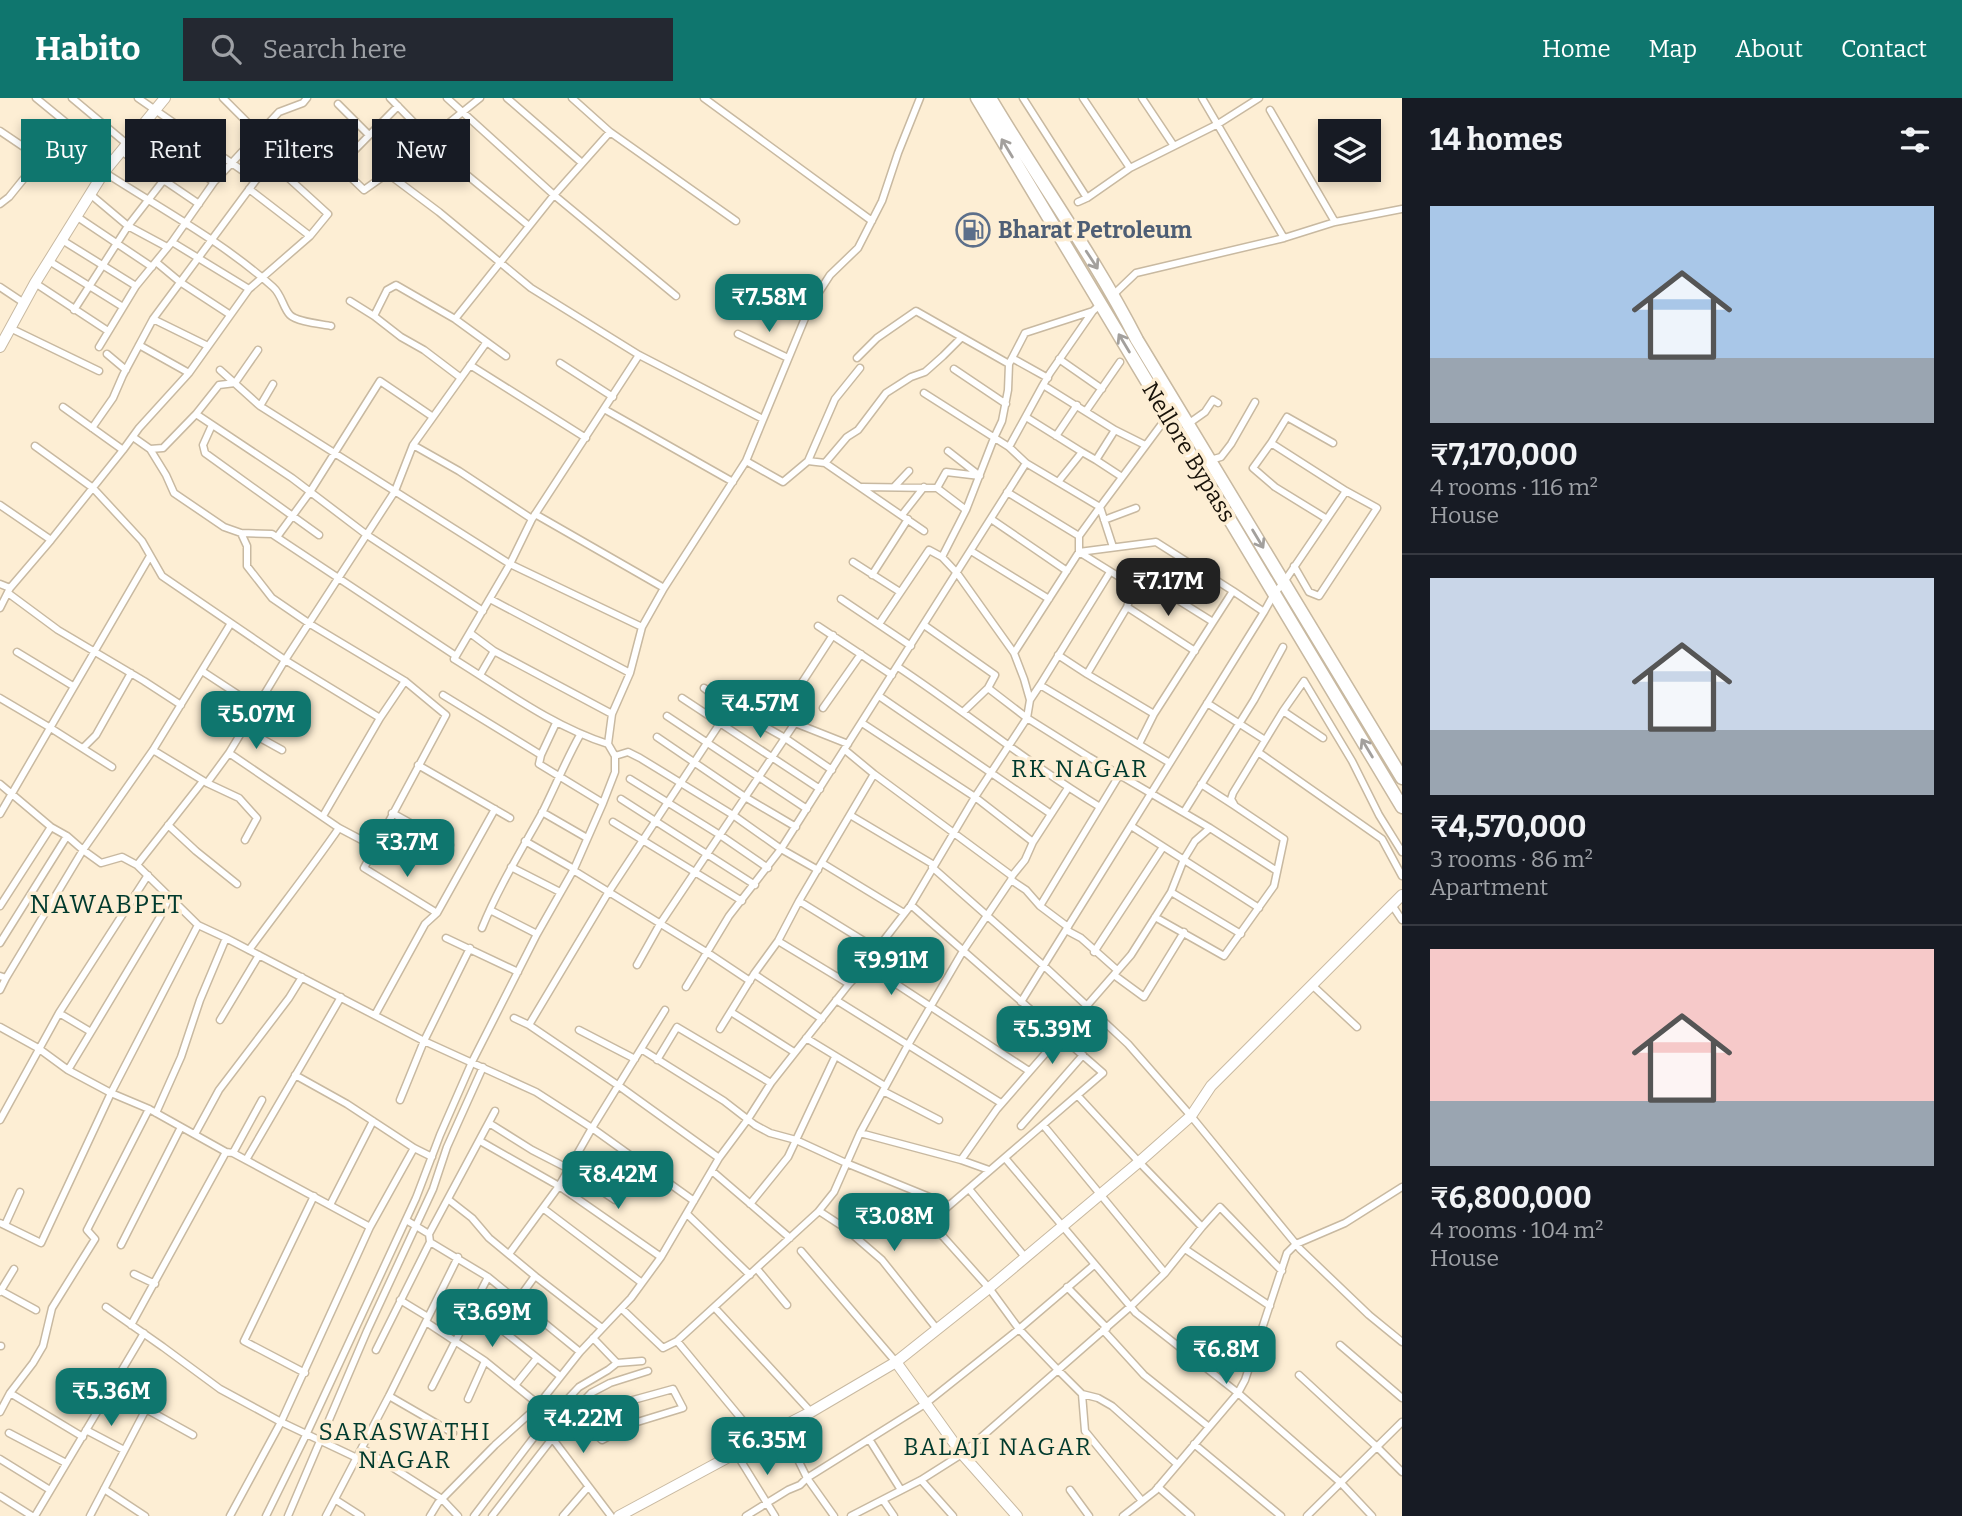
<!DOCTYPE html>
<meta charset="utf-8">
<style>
:root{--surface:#171b24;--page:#242831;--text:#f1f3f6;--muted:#9ea1a6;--line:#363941;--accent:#0f766e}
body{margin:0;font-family:Bitter,serif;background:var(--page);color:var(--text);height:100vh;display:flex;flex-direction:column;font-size:26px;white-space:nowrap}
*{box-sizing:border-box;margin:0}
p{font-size:23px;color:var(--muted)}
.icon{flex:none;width:38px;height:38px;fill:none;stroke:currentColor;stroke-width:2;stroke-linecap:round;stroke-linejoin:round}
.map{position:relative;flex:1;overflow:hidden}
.sheet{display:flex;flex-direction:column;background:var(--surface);width:560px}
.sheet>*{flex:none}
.hud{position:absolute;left:21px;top:21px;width:665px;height:63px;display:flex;gap:14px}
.buttons{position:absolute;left:1318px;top:21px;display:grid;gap:14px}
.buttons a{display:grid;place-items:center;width:63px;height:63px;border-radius:0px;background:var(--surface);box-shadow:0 4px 10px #0003;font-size:35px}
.price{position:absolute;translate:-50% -60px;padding:0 16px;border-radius:14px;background:var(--accent);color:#fff;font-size:23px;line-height:46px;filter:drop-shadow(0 2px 4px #0008)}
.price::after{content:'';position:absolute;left:50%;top:42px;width:21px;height:16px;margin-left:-10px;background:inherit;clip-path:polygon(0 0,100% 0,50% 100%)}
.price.selected{background:#222;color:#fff}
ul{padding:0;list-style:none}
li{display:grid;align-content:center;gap:14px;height:371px;padding:0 28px}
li+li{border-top:2px solid var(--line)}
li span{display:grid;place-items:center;height:217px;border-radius:0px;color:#555}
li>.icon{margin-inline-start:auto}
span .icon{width:126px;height:126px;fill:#fffc;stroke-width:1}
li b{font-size:30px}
h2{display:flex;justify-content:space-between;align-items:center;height:84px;padding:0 28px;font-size:30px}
.pill{padding:0 24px;border-radius:0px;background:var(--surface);box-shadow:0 4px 10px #0003;font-size:24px;line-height:63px}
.pill.selected{background:var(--accent);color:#fff}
header{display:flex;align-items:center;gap:42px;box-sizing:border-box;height:98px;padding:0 35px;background:var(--accent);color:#fff}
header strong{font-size:33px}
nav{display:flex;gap:38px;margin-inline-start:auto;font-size:24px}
.search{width:490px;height:63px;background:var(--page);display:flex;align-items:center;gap:18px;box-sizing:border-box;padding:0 24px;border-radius:0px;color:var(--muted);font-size:26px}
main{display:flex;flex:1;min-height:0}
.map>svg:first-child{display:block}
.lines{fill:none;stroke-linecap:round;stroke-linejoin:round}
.street-casing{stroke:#c8b9a1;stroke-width:9}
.secondary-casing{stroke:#c8b9a1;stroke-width:12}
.highway-casing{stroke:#c8b9a1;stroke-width:15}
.street{stroke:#fff;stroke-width:6}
.secondary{stroke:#fff;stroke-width:10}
.highway{stroke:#fff;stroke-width:12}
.oneway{stroke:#a3a09d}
.labels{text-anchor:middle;stroke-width:7;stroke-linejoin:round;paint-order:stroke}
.service-label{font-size:23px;font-weight:bold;fill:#4e5e75;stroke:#fdeed4;text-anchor:start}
.street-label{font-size:23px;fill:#181209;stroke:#fdeed4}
.neighbourhood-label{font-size:24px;letter-spacing:2px;fill:#003a2d;stroke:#fdeed4}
.quarter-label{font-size:26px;letter-spacing:2px;fill:#003a2d;stroke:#fdeed4}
</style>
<header>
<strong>Habito</strong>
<div class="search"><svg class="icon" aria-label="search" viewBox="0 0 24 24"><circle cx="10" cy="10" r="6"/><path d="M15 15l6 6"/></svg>Search here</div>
<nav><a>Home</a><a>Map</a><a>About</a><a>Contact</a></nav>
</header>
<main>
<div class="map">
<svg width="1402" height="1418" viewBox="0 0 1402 1418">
<rect width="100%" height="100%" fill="#fdeed4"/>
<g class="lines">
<defs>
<path id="street" d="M36,0L113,63
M72,0L127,46
M138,0L256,82
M223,0L259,36
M390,0L456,68L529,128
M447,0L554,97L676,198
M507,0L582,65
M572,0L610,34L736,123
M704,0L872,123
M1023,0L1087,100
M1083,0L1130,70
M1142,0L1174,48
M1202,0L1284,140
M338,6L369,37
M1270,12L1335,124
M137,32L214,84
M0,33L40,60
M316,41L339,68L364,92L395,70
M429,41L480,0
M121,53L199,106
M339,68L398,8
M104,74C161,111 223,144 273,189C282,197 283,210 290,217C297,224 321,226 331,228
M387,75L439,114L531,190L639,257L763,321
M249,91L310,138
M90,96L128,128L167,149
M1078,104L1087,100L1130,70L1218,26L1259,0
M0,106L9,99L68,26
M76,118L152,169
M62,142L136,188
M172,144L249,191
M49,163L123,209
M156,164L180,184L229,216
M35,185L108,233
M0,189L24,205
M765,196L807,214
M1112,198L1136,175L1284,140L1335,124L1402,111
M350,203L374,218L401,239L424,252L461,280
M74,212L128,128L180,61
M374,218L387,192L396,187L455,221L506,258
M153,221L208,248
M455,221L554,97L610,34
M10,230L99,273
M738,236L788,260
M139,247L189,275
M99,249L136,188L172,144L214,84L279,14L303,5L307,0
M107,256L126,272
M857,260L877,240L916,213L1009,266
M1012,260L1048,280
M1059,261L1102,291
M560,265L613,299
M470,267L586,340
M954,271L1006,306
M220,272L260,308L510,466L642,529
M1043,287L1050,275L1093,213L1101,206
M924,295L1009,349L1043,287L1115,332
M260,308L273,286
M63,309L123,352
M604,311L733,384
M1086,313L1120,264
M196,316L219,287L235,285L258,252
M1026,319L1082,354
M1188,326L1205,314L1213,302L1218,305
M212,327L203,347L205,355L319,437
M92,330L113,300L123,277L153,221L256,82L292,45
M1056,338L1077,307
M133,339L150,351L166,377L174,395L224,429L241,435L272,436L456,558L454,561C504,592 552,628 608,646
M1271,345L1287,319L1333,345
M413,347L459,373L532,421
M35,348L93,390L142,443L162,478L285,562L380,620
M1009,349L1026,365
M150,351L163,350L196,316L292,380L367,437L483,513
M1096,362L1122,379
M1210,362L1221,359L1231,346L1255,304
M746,363L783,384L808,363L835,301L860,270
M808,363L825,365L924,433
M825,365L847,339L858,332L886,295L911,279L925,274L943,258L961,240
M1058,384L1082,354L1096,362L1115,332L1145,347
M862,389L937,390L966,412
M894,389L909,373
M937,390L946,374L980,378L948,353
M1007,394L1079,438V454L1156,444L1233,493
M0,407L51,442
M535,416L664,490
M902,417L924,389
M991,421L1067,473
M1104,422L1136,410
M241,435L247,448V468L272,500L310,526L405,583L446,617L364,770L437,815
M277,439L310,394L380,283L433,319
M1113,449L1100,409L1161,327
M971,453L1049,501
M942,459L966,412L994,340L1002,323L1008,292L1009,266L1025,235L1093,213
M853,464L900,494
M1294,468L1309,494L1319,498L1377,410L1346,393L1271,345L1253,370L1275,389L1327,421
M1110,474L1040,587L1170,665
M872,477L908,421
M0,486L10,490
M1134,488L1146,482L1213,524
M8,495L58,532L144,583L181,607
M490,501L630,575
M841,501L911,548
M1127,509L1195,553
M0,510L10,490L51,442L123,352L139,330L189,275L249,191L310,138L328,116L272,65
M1264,514L1274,496L1284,484L1346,393
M879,526L929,452L942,459L957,475L1014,555L1024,581L1030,602
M924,527L995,577L988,590L1027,620L1030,602L1040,587
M818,528L892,577
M470,535L494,553L612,616
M17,554L73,588
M1014,555L1079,454L1134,488L1127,509L1087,576L1154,616L1139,646
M1058,557L1087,576
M456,558L510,466L532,421L639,257
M898,569C966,614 1030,667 1100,709
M202,573L257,609
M480,577L494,553
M704,590L730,609L785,640L832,672
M443,597L541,657
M879,598L1051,716
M0,600L49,629L112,669
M682,600L820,691
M792,600L833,537
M1207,605L1265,642
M823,610L861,556
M1283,613L1323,640
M963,614L988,590
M667,618L807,711
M556,625L541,657L539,666L603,705
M862,625L975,699L1033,744
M244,631L282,652
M657,639L745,699L796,729
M83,650L96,637L131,575
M153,652L207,685L239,700L257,720L245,742
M845,652L874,676L1012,778
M1258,654L1382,741L1402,778
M229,655L339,730L375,749
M615,658L628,654L640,660L733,717L781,751L818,772
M418,667L510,720
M630,681L720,737L768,770
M207,685L229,655L285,562L395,393L413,347L486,245
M0,686L51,729L67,738L83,752L101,765L122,759L137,767L198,827L226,840L424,943L536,994L592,1030L694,1103
M1201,686L1235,708
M621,701L755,787
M542,714L587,740
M1184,714L1254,602L1283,549
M392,715L450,747
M0,716L150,458
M850,717L934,767
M323,718L380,620L405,583
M613,724L742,803
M168,727L196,753L237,786
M1131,728L1259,810
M1210,730L1277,773
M525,743L574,771
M822,765L904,815
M137,767L203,683
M511,769L560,794
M932,769L1043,867L1128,946L1191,1018L1300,1151L1369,1217L1402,1244
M573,772L708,855L750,883
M1011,782L1026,792L1040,808L1068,829
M1171,794L1241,836
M799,803L877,851
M911,807L1103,975L930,1124L989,1190L1019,1231L1058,1272L1082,1296L1098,1300L1112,1308L1177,1366
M1392,807L1402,822
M0,808L51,729
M1040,808L1120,676
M490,812L537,836
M1155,819L1224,858L1274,788L1284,741L1235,708L1231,701L1233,695L1283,613L1304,583L1352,663L1379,717L1402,754
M482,830C498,790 521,753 542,715C555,689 566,662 580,637
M1066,832L1081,840L1117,872
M446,840L518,874
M778,843L849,886
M0,845L67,738
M249,852C279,811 310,772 339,730
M1094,854L1163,749
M637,867L660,826L795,625L848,646
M867,867L1029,973
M754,876L822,921
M1114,877L1144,899L1184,834
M0,878L6,880L83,752L153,652L231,525
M1312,887L1357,929
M686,889L729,818L781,751L1026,365L1100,409L1079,438
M0,892L6,880
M836,902L1001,1005
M1021,904L1264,514L1233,493L1154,616
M731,914L794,954
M59,915L91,934L160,819L170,798
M375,917L425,826L437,815L495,711
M514,920L529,927L619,988L719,1060
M220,922L259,857
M529,927L608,795L734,604
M0,929L38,950L68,972L111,995L149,1011L226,1054
M720,931L754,876L778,843L799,803L874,676
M579,932L635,961
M806,940L885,988
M641,951L724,1003L755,1027L770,1035L796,1042L846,1065L949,1107
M657,962L677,929L771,985
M68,972L91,934
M295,977L347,1006L414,1050L432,1059
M883,993L939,1022
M1078,998L1139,1064L1202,1129
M400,1002L424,943L470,850
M156,1015L181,959L200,902L226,840
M0,1022L59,915L148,777
M489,1025L532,1052L569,1071L615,1102
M1021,1028L1083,957
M1044,1028L1165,1175
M860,1035L961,1062L989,1072
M195,1036L219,992L289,900L302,879
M480,1043L559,1088L661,1159
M233,1055L262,1002
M1005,1060L1136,1215L1238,1295L1341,1385L1372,1418
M246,1062L341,899
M712,1073L790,1140
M969,1091L1025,1159
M449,1102L472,1120L489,1140L535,1178L602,1230
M750,1106L788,1059L835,959
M330,1107L373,1023
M544,1111L642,1185
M819,1113L845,1130L882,1162L937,1231
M687,1116L750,1177
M406,1122L429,1136
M0,1125L41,1145L111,995L198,827
M5,1127L20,1094
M430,1144L488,1179L580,1254
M121,1147L181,1029
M1185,1151L1270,1208
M801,1153L896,1264
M509,1156L559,1088L592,1030L665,912
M757,1171L787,1207
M134,1176L155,1186
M1067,1189L1107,1230
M1,1193L36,1212
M0,1194L14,1171
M400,1202L428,1219
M517,1203L535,1178
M106,1209L163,1249L220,1291L281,1324L357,1360
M473,1209L560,1278
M715,1210L811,1314
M622,1211L663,1250L677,1243L818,1114L834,1094L860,1035L908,947L963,853L1011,782L1012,778L1025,762L1033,744L1068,690
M426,1224L485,1263L538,1306
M131,1227L226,1054L233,1055L370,1129
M1103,1232L1144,1277L1209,1329
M593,1240L617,1265
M677,1243L758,1341
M1340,1247L1402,1300
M0,1248H1
M376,1252L430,1144L429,1136L495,1013
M305,1275L244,1243L314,1098
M1299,1277L1377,1349L1402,1374
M516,1286L537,1260
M432,1289L488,1179
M10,1295L83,1339
M1082,1296L1085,1333L1142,1403
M389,1298L453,1335
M468,1301L485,1263
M146,1311L193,1337
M535,1311L552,1340L611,1418
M0,1314L10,1295L33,1265L43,1248L52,1210L95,1141L87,1132L149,1011
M572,1315L602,1342L634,1325L683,1310L673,1291L615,1307L586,1326
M782,1329L807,1380L834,1418
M86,1332L124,1352
M9,1335L66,1365
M869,1341L901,1392
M1194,1346L1281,1418
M362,1350L442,1401L458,1418
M736,1355L775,1418
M0,1361L50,1392
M921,1382L953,1418
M1158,1389L1191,1418
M104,1391L145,1418
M1070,1392L1089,1418
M0,1398L32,1418
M336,1402L361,1418
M883,1402L894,1418
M35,1418L144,1235
M90,1418L156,1292
M230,1418L281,1324L370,1129L414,1050
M266,1418L306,1337L416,1100L440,1037L472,964L537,836L574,771L603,705L615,674V658L608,646L612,616L630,575L642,529L664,490L746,363L810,208L830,177L858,150L882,103L898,55L920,0
M288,1418L367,1233L433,1091L447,1049L483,969
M326,1418L389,1298L458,1159
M430,1418L438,1405L495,1347L535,1311L580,1254L631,1200L661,1159L719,1060L748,1021L771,985L849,886L867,867L877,851L911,807L975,699L1027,620L1089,659L1210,730L1195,743L1184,761L1171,794L1131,857L997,1011L961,1062
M474,1418L544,1326L579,1289L608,1272L617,1265L642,1263
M492,1418L572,1315L591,1295L610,1285L648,1273
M563,1418L588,1389
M746,1418L788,1392L800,1387L807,1380L925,1306L1019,1231L1094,1167
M851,1418L921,1382L962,1356L1131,1208L1165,1175L1202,1129L1220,1109L1282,1173
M1123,1418L1155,1393L1238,1295L1245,1282L1287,1155L1296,1146L1345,1125L1402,1089
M1307,1418L1402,1324"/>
<path id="secondary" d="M0,249L35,185L104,74L165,0
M896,1264L962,1356L1017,1418
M619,1418L736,1355L758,1341L811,1314L896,1264L989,1190L1139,1064L1191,1018L1211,988L1402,797"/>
<path id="highway" d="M977,0L1402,709
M990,0C1038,81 1094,158 1137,242L1402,680"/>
</defs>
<use href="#street" class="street-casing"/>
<use href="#secondary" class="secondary-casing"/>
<use href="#highway" class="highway-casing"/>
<use href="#street" class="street"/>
<use href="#secondary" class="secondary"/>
<use href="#highway" class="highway"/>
</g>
<defs><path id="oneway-shaft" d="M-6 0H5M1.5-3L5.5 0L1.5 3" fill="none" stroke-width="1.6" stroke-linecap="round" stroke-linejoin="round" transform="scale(1.75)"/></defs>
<g class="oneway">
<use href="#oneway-shaft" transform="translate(1007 50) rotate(-121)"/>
<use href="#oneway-shaft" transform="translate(1092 162) rotate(57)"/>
<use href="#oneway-shaft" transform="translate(1124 245) rotate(-121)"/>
<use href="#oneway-shaft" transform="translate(1258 441) rotate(59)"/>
<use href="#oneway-shaft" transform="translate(1367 650) rotate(-121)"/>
</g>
<defs>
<symbol id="fuel-ring" viewBox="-11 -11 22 22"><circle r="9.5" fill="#fdeed4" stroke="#5c6f8a" stroke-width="1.5"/><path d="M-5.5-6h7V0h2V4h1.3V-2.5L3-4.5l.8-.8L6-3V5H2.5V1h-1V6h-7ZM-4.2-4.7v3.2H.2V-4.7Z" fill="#5c6f8a"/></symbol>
</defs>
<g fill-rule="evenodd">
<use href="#fuel-ring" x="954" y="113" width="38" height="38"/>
</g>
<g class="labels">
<g class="service-label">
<text x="998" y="140">Bharat Petroleum</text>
</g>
<g class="street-label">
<text transform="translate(1189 354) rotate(59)" y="8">Nellore Bypass</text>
</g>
<g class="neighbourhood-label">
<text x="1080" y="679">RK NAGAR</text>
<text x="405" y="1342">SARASWATHI<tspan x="405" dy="28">NAGAR</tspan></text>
<text x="998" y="1357">BALAJI NAGAR</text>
</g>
<g class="quarter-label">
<text x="107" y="815">NAWABPET</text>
</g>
</g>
</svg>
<div class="buttons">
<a><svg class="icon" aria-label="layers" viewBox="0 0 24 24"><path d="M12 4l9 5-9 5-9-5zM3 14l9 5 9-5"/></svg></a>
</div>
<b class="price" style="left:769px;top:236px">₹7.58M</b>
<b class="price selected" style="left:1168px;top:520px">₹7.17M</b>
<b class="price" style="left:760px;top:642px">₹4.57M</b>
<b class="price" style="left:256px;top:653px">₹5.07M</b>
<b class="price" style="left:407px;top:781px">₹3.7M</b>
<b class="price" style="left:891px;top:899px">₹9.91M</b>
<b class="price" style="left:1052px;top:968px">₹5.39M</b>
<b class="price" style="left:618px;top:1113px">₹8.42M</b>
<b class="price" style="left:894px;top:1155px">₹3.08M</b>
<b class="price" style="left:492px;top:1251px">₹3.69M</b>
<b class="price" style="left:1226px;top:1288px">₹6.8M</b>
<b class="price" style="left:111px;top:1330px">₹5.36M</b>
<b class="price" style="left:583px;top:1357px">₹4.22M</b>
<b class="price" style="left:767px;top:1379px">₹6.35M</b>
<div class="hud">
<a class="pill selected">Buy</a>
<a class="pill">Rent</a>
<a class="pill">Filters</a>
<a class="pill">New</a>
</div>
</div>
<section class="sheet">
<h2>14 homes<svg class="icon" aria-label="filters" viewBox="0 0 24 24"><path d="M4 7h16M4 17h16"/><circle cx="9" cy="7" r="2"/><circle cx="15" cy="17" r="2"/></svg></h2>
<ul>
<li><span style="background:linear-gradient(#a9c7e8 70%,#9aa5b1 0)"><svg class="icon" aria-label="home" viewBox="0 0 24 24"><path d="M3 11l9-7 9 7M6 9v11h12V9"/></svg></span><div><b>₹7,170,000</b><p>4 rooms · 116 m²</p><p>House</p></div></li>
<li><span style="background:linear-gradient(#c9d6e8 70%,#9aa5b1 0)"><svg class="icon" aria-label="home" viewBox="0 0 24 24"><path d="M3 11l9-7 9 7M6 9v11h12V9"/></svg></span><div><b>₹4,570,000</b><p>3 rooms · 86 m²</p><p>Apartment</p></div></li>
<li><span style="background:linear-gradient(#f6c9c9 70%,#9aa5b1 0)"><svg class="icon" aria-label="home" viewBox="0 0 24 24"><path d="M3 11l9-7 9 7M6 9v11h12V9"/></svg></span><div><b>₹6,800,000</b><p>4 rooms · 104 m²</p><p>House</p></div></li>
</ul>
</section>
</main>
